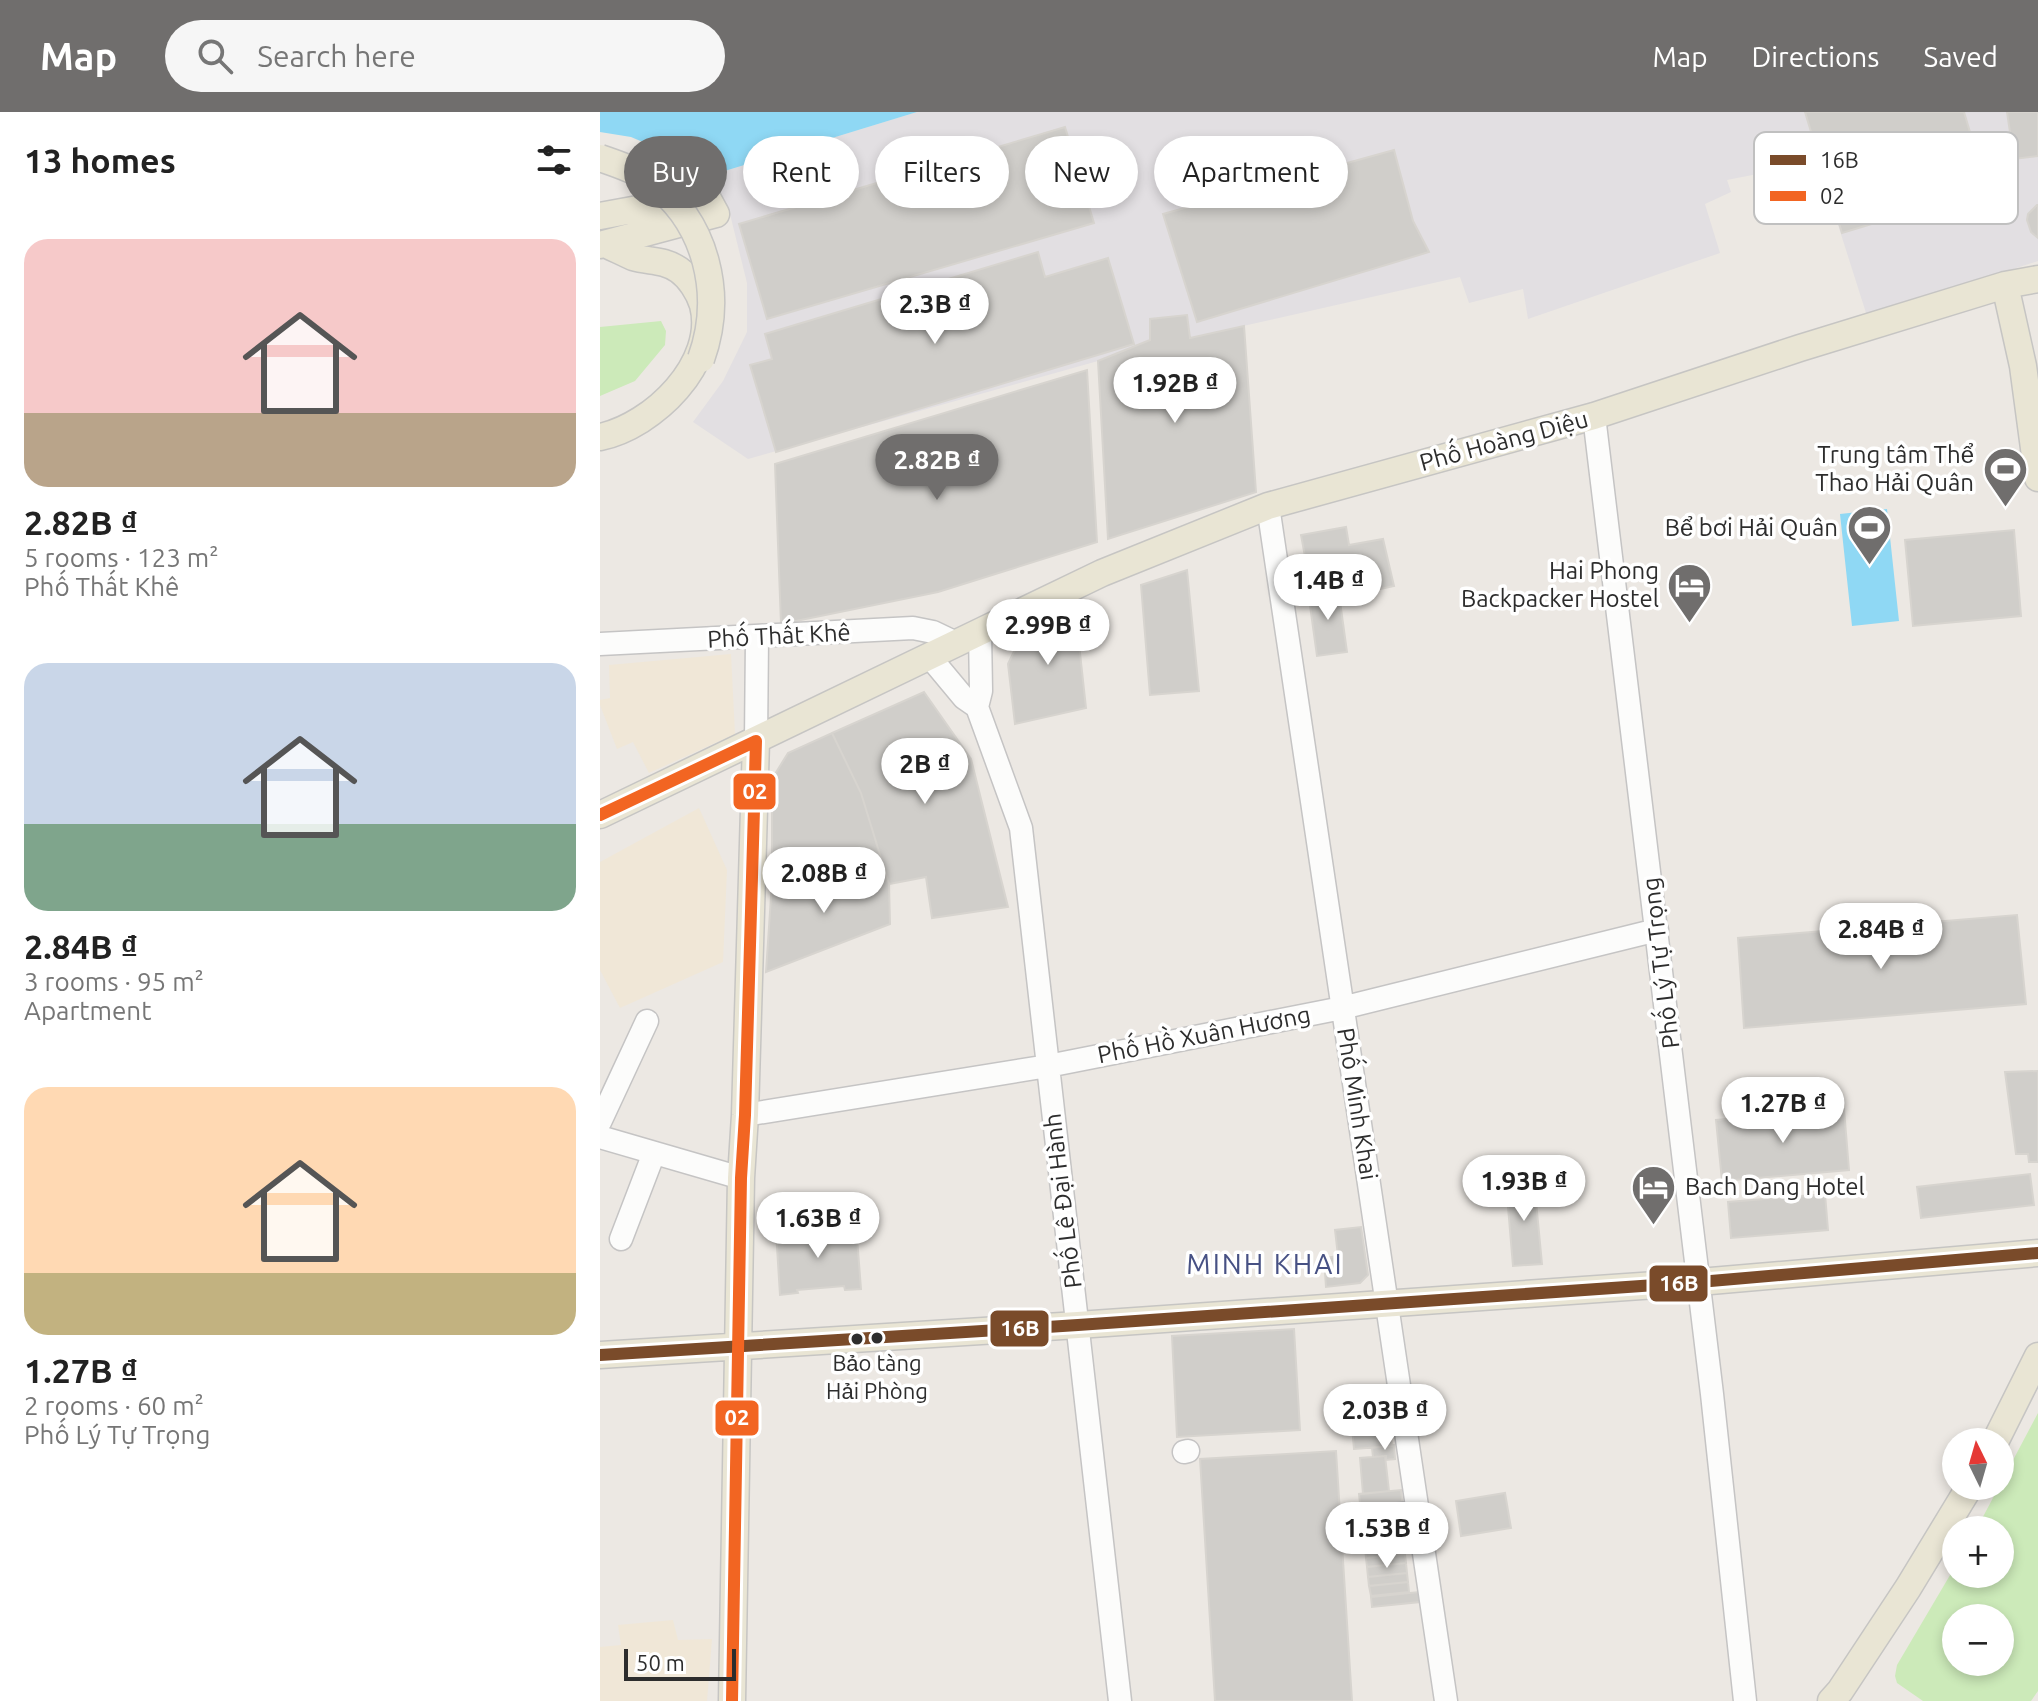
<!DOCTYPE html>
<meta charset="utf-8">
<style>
:root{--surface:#fff;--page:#f6f6f6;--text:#222;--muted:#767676;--accent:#706e6d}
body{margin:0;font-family:Ubuntu,sans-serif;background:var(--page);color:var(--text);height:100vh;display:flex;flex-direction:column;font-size:30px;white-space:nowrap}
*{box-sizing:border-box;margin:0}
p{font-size:26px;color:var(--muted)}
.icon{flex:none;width:44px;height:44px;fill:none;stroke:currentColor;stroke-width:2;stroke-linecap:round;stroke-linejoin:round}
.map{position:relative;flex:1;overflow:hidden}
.panel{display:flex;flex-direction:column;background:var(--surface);width:600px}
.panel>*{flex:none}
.guide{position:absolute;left:24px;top:24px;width:760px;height:72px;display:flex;gap:16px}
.needle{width:52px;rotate:355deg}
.fabs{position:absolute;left:1342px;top:1316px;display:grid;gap:16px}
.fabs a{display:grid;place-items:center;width:72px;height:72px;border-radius:50%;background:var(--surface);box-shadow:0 4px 12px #0003;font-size:40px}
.scale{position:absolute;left:24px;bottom:20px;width:112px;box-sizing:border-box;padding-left:8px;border:4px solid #2d2d2d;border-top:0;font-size:22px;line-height:28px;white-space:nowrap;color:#2d2d2d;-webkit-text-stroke:6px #fff;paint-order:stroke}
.price{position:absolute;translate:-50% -68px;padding:0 18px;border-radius:28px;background:#fff;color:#222;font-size:26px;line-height:52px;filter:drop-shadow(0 2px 4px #0008)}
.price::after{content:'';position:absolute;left:50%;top:48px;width:24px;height:18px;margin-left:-12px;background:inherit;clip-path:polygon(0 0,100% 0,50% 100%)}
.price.current{background:var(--accent);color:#fff}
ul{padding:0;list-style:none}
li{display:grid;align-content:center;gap:16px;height:424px;padding:0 24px}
li span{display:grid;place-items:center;height:248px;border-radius:24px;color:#555}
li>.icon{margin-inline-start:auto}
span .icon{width:144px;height:144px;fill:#fffc;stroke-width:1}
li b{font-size:34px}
h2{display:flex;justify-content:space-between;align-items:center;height:96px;padding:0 24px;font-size:34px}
.chip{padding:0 28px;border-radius:36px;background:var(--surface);box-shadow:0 4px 12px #0003;font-size:28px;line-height:72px}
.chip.current{background:var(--accent);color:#fff}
header{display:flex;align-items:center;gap:48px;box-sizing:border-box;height:112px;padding:0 40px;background:var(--accent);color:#fff}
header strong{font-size:38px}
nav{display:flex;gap:44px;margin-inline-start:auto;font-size:28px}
.search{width:560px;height:72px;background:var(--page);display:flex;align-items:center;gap:20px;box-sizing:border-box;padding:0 28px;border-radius:44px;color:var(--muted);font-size:30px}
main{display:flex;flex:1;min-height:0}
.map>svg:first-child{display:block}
.industrial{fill:#e2dfe2}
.education{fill:#f0e7d7}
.green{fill:#cceab9;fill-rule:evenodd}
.water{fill:#8fd8f4}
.building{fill:#d0ceca;stroke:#d7d4cf;stroke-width:2}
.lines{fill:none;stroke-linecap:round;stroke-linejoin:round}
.minor-casing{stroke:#c5c4c4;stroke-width:25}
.major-casing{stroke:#c6c5c3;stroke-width:29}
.minor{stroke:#fcfcfb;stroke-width:22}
.major{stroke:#e9e5d4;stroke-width:26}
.major-bridge-casing{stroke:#c6c5c3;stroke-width:29;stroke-linecap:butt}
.major-bridge{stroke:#e9e5d4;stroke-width:26}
.bus-1-casing{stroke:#fff;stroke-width:18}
.bus-2-casing{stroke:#fff;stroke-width:18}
.bus-1{stroke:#7a4b2a;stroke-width:12}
.bus-2{stroke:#f26522;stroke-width:12}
.bus-dot{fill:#2d2d2d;stroke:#fff;stroke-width:3}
.labels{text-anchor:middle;stroke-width:7;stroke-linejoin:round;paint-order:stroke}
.bus-label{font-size:22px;fill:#2d2d2d;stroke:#fff}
.street-label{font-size:24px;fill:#2d2d2d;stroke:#fff}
.poi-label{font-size:24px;fill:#2d2d2d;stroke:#fff;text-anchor:end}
.quarter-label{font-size:28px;letter-spacing:2px;fill:#475184;stroke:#fff}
.key{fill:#fff;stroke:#c0c0c0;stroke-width:2}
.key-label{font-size:22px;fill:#2d2d2d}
.line-badge{stroke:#fff;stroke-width:3}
.badge-label{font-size:22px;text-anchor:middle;font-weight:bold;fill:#fff}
</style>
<header>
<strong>Map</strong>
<div class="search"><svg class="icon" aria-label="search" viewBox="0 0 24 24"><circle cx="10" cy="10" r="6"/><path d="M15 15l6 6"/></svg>Search here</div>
<nav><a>Map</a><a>Directions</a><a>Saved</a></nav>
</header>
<main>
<section class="panel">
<h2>13 homes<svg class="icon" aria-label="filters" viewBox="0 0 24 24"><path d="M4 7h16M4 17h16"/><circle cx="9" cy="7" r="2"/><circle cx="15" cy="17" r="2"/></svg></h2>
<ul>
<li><span style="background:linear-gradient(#f6c9c9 70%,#b9a48a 0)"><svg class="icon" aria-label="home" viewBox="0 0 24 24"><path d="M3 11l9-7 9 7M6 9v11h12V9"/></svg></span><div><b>2.82B ₫</b><p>5 rooms · 123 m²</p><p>Phố Thất Khê</p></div></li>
<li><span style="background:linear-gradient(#c9d6e8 65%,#7fa58c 0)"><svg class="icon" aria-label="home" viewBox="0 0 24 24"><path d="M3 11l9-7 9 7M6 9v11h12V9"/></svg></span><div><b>2.84B ₫</b><p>3 rooms · 95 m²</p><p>Apartment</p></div></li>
<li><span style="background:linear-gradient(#ffd9b3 75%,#c2b280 0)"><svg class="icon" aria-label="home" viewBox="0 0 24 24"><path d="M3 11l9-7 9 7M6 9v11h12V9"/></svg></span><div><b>1.27B ₫</b><p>2 rooms · 60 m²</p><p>Phố Lý Tự Trọng</p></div></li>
</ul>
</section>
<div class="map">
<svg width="1438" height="1589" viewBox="0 0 1438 1589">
<rect width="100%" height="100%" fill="#ece8e3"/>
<path class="industrial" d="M317,0H1438V149L1267,204L1218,50L1127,68L1131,80L1105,92L1120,141L928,207L923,177L869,191L860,165L590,226L587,204L551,207L550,228L498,249L148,347L93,310L123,269L147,220V171L128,94L105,65Z"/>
<path class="education" d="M131,542L135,622L49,661L33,630L17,637L0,593V588L10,586L9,553Z
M99,696L127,758L123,850L20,896L0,858V750Z
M73,1508L78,1528L112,1527L107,1589H0V1535L21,1533L18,1513Z"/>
<path class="green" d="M61,209L66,219L65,233L35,269L0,284V215Z
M1438,1301V1579L1431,1589H1323L1297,1571L1295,1564L1297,1553L1356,1453V1462H1400V1418H1376ZM1356,1506H1400V1550H1356Z"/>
<path class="water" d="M0,0H317L105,65L69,41L31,25L0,20Z
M1287,397L1299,509L1252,514L1240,402Z"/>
<path class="building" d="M1205,0H1364L1387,77L1242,121Z
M1407,0H1438V44L1414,47Z
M465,15L494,111L167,207L139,112Z
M794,38L813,109L829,140L597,210L563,102Z
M1437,93H1438V126L1431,120L1427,108L1428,102Z
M438,140L445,165L508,146L534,232L176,340L150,253L172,247L165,222Z
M587,203L590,226L644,214L656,380L508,427L498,249L550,228V207Z
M487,258L497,430L338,480L181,512L175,352Z
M746,415L749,433L783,427L794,474L762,481L759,463L710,471L701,423Z
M1414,418L1421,504L1313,514L1305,428Z
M587,458L599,579L550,583L541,473Z
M738,475L747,540L717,544L708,479Z
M474,486L486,596L415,612L408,552L426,514Z
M324,580L371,647L408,795L332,806L326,765L289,772L261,681L232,621Z
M232,621L261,681L284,756L252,769L172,770V680L175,662L188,641Z
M284,756L289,772L290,812L166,860L172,770L252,769Z
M1417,803L1426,892L1144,916L1138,826Z
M1438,959V1050H1429L1428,1042H1416L1405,960Z
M1244,997L1249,1058L1122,1069L1116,1008Z
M1430,1062L1434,1093L1321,1106L1317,1075Z
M934,1068L942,1152L913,1154L906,1071Z
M1225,1082L1228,1118L1131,1126L1128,1090Z
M256,1113L261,1177L245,1178L244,1174L197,1178L198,1181L180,1183L176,1119L194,1117L195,1122L239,1118V1114Z
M761,1115L768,1163L760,1171L726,1175L724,1146L738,1144L735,1118Z
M694,1217L700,1318L577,1325L572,1224Z
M786,1278L792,1334L754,1337L749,1282Z
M794,1333L795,1347L786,1348V1344L773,1345L772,1336Z
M736,1339L752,1589H615L600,1347Z
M785,1344L789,1379L763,1382L760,1346Z
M801,1378L803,1398L761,1401L759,1382Z
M905,1381L911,1416L861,1424L856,1389Z
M798,1411L800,1422L761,1426L760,1414Z
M803,1422L804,1432L765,1436L764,1426Z
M804,1432L805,1442L766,1446L765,1436Z
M805,1442L806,1451L767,1455L766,1446Z
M806,1451L807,1461L768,1465L767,1455Z
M807,1461L808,1470L769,1474L768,1465Z
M808,1470L809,1480L771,1484L769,1474Z
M819,1480L820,1490L772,1495L771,1485Z"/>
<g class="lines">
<defs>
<path id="minor" d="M994,304L1112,1282L1145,1589
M668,394L846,1589
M380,520L381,579L377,595L421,716L520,1589
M0,532L313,516L333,520L356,531
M329,544L364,586L377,595
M156,629L157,526
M145,1003L448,954L742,896L1057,818
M0,1010L47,909
M0,1025L141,1066
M21,1127L54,1041
M584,1340L588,1339
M752,1410L818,1399"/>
<path id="major" d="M0,104L38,97L104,80L116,102L0,133
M1405,173L1423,254L1438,366
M0,325C53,314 118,251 103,193C99,180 90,166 79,158C63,147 50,150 33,145C24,141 14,136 5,132
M0,703L502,461L668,394L994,304L1200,236L1405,173L1438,167
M0,1243L478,1213L1099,1170L1438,1141
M1395,1330L1438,1244
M132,1589L141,1066L145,1003L156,629
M1231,1589L1240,1579L1308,1476L1370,1374"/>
</defs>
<use href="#minor" class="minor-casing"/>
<use href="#major" class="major-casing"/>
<use href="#minor" class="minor"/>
<use href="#major" class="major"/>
<defs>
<path id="major-bridge" d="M0,46C17,52 36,58 51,69C107,110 124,183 101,247"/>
</defs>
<use href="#major-bridge" class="major-bridge-casing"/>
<use href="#major-bridge" class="major-bridge"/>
<defs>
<path id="bus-1" d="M0,1243L478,1213L1099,1170L1438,1141"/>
<path id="bus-2" d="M0,703L156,629L145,1003L141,1066L132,1589"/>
</defs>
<use href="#bus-1" class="bus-1-casing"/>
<use href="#bus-2" class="bus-2-casing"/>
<use href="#bus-1" class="bus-1"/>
<use href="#bus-2" class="bus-2"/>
</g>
<defs>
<symbol id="stadium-pin" viewBox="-11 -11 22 30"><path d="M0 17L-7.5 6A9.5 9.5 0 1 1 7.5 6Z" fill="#706e6d" stroke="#fff"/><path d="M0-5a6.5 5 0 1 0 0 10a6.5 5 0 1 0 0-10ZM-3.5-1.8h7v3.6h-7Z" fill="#fff"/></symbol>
<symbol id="hotel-pin" viewBox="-11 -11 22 30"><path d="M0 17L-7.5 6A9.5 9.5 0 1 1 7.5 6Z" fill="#706e6d" stroke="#fff"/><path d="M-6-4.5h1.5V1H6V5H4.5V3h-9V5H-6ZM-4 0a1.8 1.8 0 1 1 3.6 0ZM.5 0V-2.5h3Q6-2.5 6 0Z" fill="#fff"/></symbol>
</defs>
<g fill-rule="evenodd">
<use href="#stadium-pin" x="1380" y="332" width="51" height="69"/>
<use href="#stadium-pin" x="1244" y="390" width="51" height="69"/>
<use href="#hotel-pin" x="1064" y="448" width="51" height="69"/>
<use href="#hotel-pin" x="1028" y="1050" width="51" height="69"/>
</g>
<g class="bus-dot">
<circle cx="277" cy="1226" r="7"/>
<circle cx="257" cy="1227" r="7"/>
</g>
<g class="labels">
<g class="bus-label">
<text x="277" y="1259">Bảo tàng<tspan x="277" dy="28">Hải Phòng</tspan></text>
</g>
<g class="street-label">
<text transform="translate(904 329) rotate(-15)" y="8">Phố Hoàng Diệu</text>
<text transform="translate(179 524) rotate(-3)" y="8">Phố Thất Khê</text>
<text transform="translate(1061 851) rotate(-97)" y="8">Phố Lý Tự Trọng</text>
<text transform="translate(604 923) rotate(-11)" y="8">Phố Hồ Xuân Hương</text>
<text transform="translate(757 992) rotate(81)" y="8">Phố Minh Khai</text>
<text transform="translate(463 1089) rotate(-97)" y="8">Phố Lê Đại Hành</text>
</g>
<g class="poi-label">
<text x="1374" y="351">Trung tâm Thể<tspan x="1374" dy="28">Thao Hải Quân</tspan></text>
<text x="1238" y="424">Bể bơi Hải Quân</text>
<text x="1059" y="467">Hai Phong<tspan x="1059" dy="28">Backpacker Hostel</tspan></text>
<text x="1085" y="1083" text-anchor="start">Bach Dang Hotel</text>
</g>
<g class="quarter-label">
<text x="665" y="1162">MINH KHAI</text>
</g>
</g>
<rect x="1154" y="20" width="264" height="92" rx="12" class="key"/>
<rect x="1170" y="43" width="36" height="10" fill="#7a4b2a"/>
<rect x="1170" y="79" width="36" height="10" fill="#f26522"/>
<g class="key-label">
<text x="1220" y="56">16B</text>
<text x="1220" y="92">02</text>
</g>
<g class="line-badge">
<rect x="132" y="660" width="45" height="39" rx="8" fill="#f26522"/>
<rect x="1048" y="1152" width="61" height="39" rx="8" fill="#7a4b2a"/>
<rect x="389" y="1197" width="61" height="39" rx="8" fill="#7a4b2a"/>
<rect x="114" y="1287" width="46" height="38" rx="8" fill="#f26522"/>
</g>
<g class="badge-label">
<text x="155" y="687">02</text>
<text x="1079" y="1179">16B</text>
<text x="420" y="1224">16B</text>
<text x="137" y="1313">02</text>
</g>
</svg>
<div class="fabs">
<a><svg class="needle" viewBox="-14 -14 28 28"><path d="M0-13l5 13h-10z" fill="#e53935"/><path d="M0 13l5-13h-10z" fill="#767676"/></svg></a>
<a>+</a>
<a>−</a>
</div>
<div class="scale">50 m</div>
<b class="price" style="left:335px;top:234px">2.3B ₫</b>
<b class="price" style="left:575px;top:313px">1.92B ₫</b>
<b class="price current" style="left:337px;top:390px">2.82B ₫</b>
<b class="price" style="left:728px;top:510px">1.4B ₫</b>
<b class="price" style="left:448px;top:555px">2.99B ₫</b>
<b class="price" style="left:325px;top:694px">2B ₫</b>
<b class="price" style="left:224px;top:803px">2.08B ₫</b>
<b class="price" style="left:1281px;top:859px">2.84B ₫</b>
<b class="price" style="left:1183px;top:1033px">1.27B ₫</b>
<b class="price" style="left:924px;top:1111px">1.93B ₫</b>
<b class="price" style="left:218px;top:1148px">1.63B ₫</b>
<b class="price" style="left:785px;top:1340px">2.03B ₫</b>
<b class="price" style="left:787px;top:1458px">1.53B ₫</b>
<div class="guide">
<a class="chip current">Buy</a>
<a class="chip">Rent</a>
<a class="chip">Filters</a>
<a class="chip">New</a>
<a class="chip">Apartment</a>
</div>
</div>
</main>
